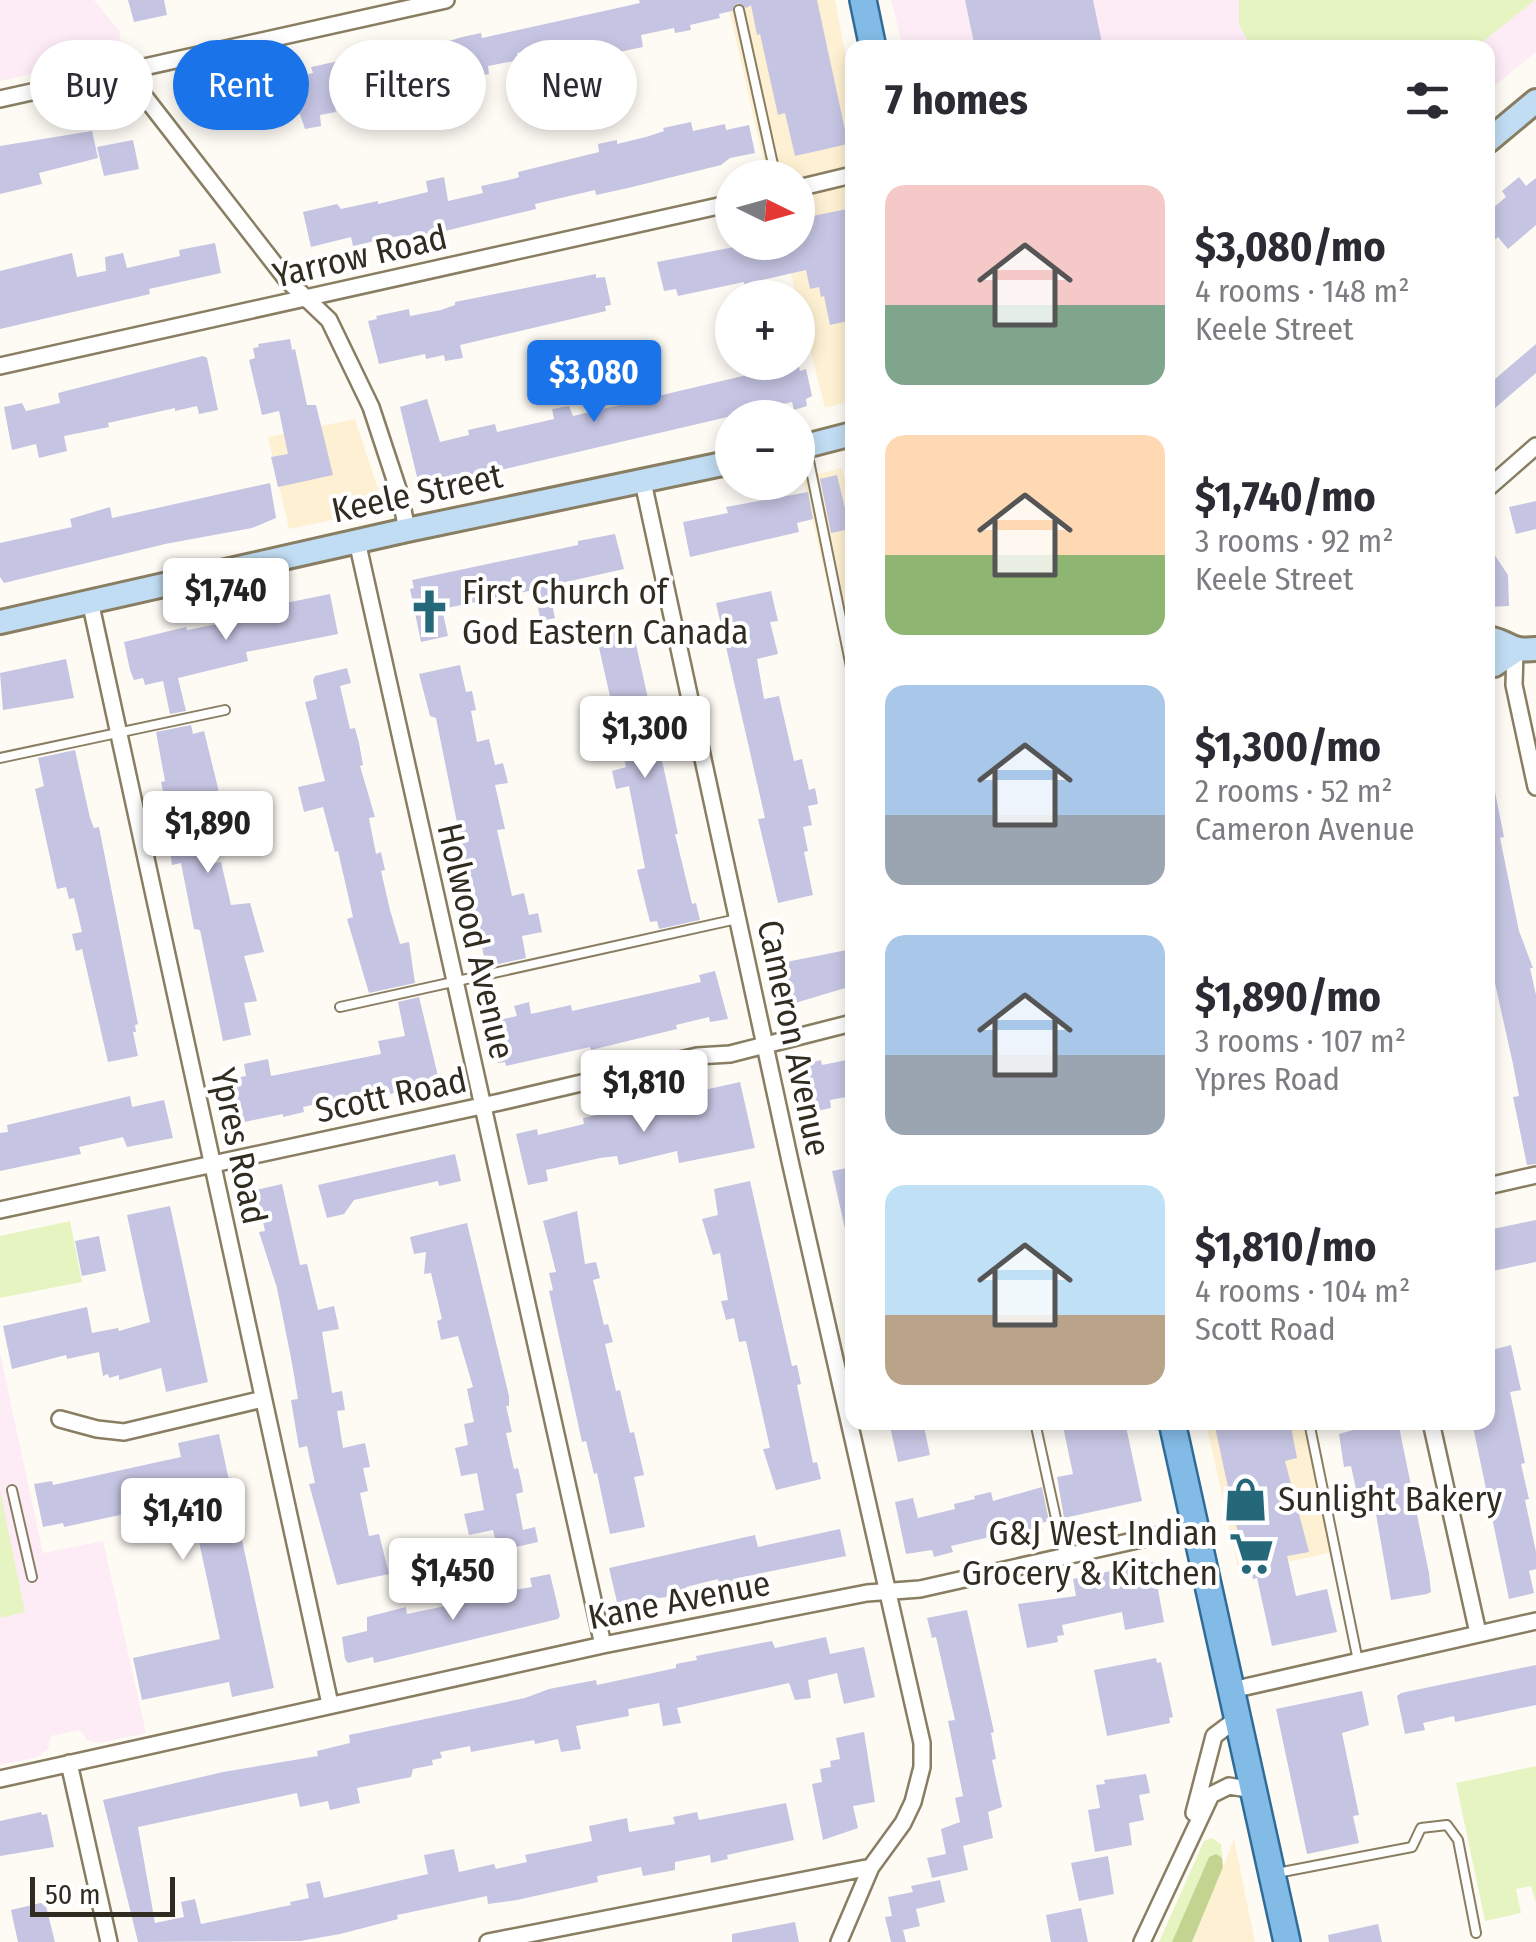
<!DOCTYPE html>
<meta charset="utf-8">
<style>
:root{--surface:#fff;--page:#f7f7f7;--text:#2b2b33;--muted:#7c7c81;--accent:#1a73e8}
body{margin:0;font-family:"Fira Sans Condensed",sans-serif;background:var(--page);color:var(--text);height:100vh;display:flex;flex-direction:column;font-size:38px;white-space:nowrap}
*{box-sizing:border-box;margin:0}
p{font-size:32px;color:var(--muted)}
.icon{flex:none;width:55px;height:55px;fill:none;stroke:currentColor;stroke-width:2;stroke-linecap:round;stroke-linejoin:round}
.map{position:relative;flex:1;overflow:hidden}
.sheet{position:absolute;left:845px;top:40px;width:650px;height:1390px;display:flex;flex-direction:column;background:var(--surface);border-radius:20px;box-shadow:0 5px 15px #0003}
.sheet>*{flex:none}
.banner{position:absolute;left:30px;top:40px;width:665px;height:90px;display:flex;gap:20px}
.needle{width:65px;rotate:95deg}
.buttons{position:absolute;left:715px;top:160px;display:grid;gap:20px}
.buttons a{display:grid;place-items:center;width:100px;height:100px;border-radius:50%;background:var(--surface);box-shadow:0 5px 15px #0003;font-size:50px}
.scale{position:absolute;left:30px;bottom:25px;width:145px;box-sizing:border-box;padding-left:10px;border:5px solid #312c21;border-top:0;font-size:28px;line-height:35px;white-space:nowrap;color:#312c21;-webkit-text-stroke:8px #fff;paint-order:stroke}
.price{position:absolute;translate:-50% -85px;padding:0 22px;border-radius:10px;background:#fff;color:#222;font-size:32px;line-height:65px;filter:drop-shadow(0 2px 5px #0008)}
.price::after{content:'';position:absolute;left:50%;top:60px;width:30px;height:22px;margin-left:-15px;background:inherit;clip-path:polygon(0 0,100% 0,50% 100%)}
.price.active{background:var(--accent);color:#fff}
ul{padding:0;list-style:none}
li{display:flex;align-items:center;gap:30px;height:250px;padding:0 40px}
li span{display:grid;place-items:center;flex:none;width:280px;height:200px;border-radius:20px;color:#555}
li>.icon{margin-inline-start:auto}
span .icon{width:120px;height:120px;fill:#fffc;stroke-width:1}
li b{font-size:42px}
h2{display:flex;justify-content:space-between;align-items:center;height:120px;padding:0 40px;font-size:42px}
.tag{padding:0 35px;border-radius:45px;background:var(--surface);box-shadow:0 5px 15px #0003;font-size:35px;line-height:90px}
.tag.active{background:var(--accent);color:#fff}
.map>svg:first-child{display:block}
.built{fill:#fef1d3}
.education{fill:#fdebf6}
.green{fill:#e6f4c2}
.forest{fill:#c3d490}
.building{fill:#c5c4e2}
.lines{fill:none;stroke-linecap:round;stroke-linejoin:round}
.service-casing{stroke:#897e62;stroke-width:12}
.minor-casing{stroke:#897e62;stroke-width:20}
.secondary-casing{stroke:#897e62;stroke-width:28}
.primary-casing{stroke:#306c97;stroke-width:30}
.service{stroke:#fff;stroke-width:8}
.minor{stroke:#fff;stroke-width:15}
.secondary{stroke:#c1ddf3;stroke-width:22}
.primary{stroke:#83bbe7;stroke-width:25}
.labels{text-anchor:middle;stroke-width:8;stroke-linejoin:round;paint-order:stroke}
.street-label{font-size:35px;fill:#312c21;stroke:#fff}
.poi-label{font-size:35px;fill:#312c21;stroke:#fff;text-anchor:start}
</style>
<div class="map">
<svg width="1536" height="1942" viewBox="0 0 1536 1942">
<rect width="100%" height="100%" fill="#fefbf5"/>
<path class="built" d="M727,0H835L852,88V401L825,408L783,243L798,242V178L767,177Z
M355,419L381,498L366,513L289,529L268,437Z
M842,468L852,512V694L803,478Z
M1206,1423H1306L1337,1551L1239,1573Z
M1234,1839L1255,1942H1192L1223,1867Z"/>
<path class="education" d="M0,0H94L120,32L119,54L0,81Z
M891,0H1536V52L1488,91V48L903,47Z
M0,1353L43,1553L103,1541L146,1733L99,1743L87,1740L80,1730L51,1736L48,1749L38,1757L0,1765Z"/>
<path class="green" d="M1239,0H1535L1476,47H1251L1239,24Z
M70,1221L82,1282L0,1298V1236Z
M0,1490L25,1612L1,1618L0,1612Z
M1536,1766V1903L1531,1886L1516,1889L1521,1913L1485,1921L1456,1783Z
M1212,1838L1221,1844L1223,1867L1222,1858L1209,1857L1172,1942H1159L1204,1841Z"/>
<path class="forest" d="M1216,1854L1222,1858L1223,1867L1192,1942H1172L1209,1857Z"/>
<path class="building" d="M128,0H164L167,15L134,22Z
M639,0H817L848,144L795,156L785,113L778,115L760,34L757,35L751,5L746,8L738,3L732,11L719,14L720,18L690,25L691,30L675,33L674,28L641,35L643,47L590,58L593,69L559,76L551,46L517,53L519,60L488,66L489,74L445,83L450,106L398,115L397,109L374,114L372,100L335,108L336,112L320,115L321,126L305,129L300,114L278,120L277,113L246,120V116L208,125L202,100L241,92L239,85L283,74L285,80L313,73L311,67L353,58L354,64L375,59L385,61L445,48L443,43L462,37L481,33L482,38L640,3Z
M965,0H1093L1103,48H975Z
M691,122L693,131L725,124L726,130L749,125L755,153L730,158L721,165L628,188L596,195L595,190L535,204L536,209L412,239L411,235L393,237L353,246L351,237L311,247L303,212L337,204L341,209L378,201V204L428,192L426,181L444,177L448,201L483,193L481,186L513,179L519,177L518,172L599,152L598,144L617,140V144L646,137L664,131L663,128Z
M92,131L98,158L39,173L42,184L0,194V146Z
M133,140L139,169L104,176L97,147Z
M1519,177L1526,186L1536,178V225L1508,249L1498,237L1488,245V212L1506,197L1502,191Z
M852,208V320L830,325L824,296L821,297L819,287L810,289L806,270L762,280L764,288L746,292L744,282L678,296L676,289L664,291L657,262L760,242H798V219Z
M215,243L221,273L149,289L150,294L0,329V271L72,253L77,277L106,271L105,257L123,253L127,268L180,256L179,250Z
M596,274V278L605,277L611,305L605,306L606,311L460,345L463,358L445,361L444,355L426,359L425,354L379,364L368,321L377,319L376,316L409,309L410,316L441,310L455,305V302Z
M290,339L292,350L295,349L307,405H316L333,475L278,487L271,457L288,454L279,411L262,415L249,360L255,358L253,348L259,347L258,344Z
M1536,344V373L1488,414V385Z
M203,356L207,358L218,410L199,414L197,406L175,411V408L108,423L109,427L64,436L67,451L39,458L36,444L12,450L4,407L22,403L26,411L60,403L58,393Z
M798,363L800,371L806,369L812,396L806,399L807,406L794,410L792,402L470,477L469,473L419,485L400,407L427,399L440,442L469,435L468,430L495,424L497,432L554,419L552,409L569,406L573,416Z
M837,475L850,529L831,533L820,479Z
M270,483L276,518L252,528L165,544L4,583L0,577V543L72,527L70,519L110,507L112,518Z
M808,492L813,519L797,523L799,532L690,557L683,522L728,513L726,507Z
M1536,501V529L1516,534L1509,507Z
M615,534L624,569L548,586L555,618L541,621L534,590L442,609L448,636L421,642L410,589L414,588L412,580L578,545V541Z
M1488,545L1508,575L1509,606L1488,607Z
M771,591L778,621L770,622L778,654L757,659L764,699L779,696L794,761L802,759L809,790L815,788L818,804L808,806L812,825L803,827L808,851L804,852L813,895L778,903L758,819L765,818L716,603Z
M330,594L338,634L246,652L248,661L178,678L186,711L170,714L163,681L145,685L143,678L134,680L130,670L124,642L186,627L187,630L223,623L222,618L242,614L240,607L255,604L256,609Z
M631,622L672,806L678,834H675L692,904L696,903L700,920L659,929L657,921L650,922L637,870L645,868L629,786L616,789L612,771L626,767L595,630Z
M66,659L74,698L3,710L0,673Z
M460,665L466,692L472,691L476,710L471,711L477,742L489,739L495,765L503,763L508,783L495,785L505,829L497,830L512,896L524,893L529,915L538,913L542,932L522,936L526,958L486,967L436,718L430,716L419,674Z
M347,668L351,683L340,686L350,729L355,728L359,743L363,765L360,766L375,817L369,818L376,854L381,852L385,870L381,871L390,910L400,944L409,942L415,983L369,993L347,919L353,917L338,851L335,852L323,807L304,812L298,787L325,781L305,702L317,699L313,680L315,676Z
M191,725L193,734L204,731L218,788L220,807L204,812L215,863L221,862L231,905L250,903L264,952L244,956L257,1001L244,1003L251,1035L223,1041L200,930L194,929L181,863L172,865L167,826H170L161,782L165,781L156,732Z
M75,750L90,818L94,828L99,827L138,1024L135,1025L136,1032H133L138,1056L108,1062L82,949L76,951L72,934L82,932L74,898L69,899L66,887L57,889L35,789L44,786L38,758Z
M1488,792H1495L1504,837L1500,838L1519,931L1533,968H1530L1536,995V1164L1527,1165L1513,1097L1519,1096L1513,1064L1488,952Z
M852,949V986L785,1006L776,964Z
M715,971L728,1019L710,1022L709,1017L676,1025L677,1029L591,1050L590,1047L506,1066L505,1062L498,1063L490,1022L517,1016L514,1006L529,1002L531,1014L571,1005L572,1011L701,982L699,975Z
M419,997L438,1076L431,1077L432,1082L390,1094L389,1088L303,1107L304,1112L283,1117V1114L230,1125L221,1081L246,1076L244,1064L268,1059L271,1076L381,1054L378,1041L405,1036L398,1002Z
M821,1060L822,1065L847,1060L852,1096L830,1100L831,1108L812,1112L806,1093L803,1094L799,1065Z
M740,1082L755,1148L679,1163L677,1151L619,1165L617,1156L600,1158L546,1170L548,1181L528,1185L516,1134L537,1129L538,1135L584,1124L583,1118L602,1114L629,1110L630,1114L655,1109L659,1111L706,1102L704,1090Z
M130,1096L132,1107L164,1100L173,1138L127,1147L123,1137L79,1147L81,1154L0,1171V1133L8,1132L7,1125Z
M455,1154L461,1181L439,1186L438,1181L354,1200L344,1214L327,1218L318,1185Z
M852,1167V1233H846L832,1171Z
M750,1181L792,1366L797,1365L801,1384L797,1385L813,1463L817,1462L821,1479L776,1490L763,1449L770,1448L746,1341L739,1342L734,1318L726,1320L721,1301L728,1300L720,1253L713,1255L702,1219L718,1215L714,1189Z
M282,1184L300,1265L307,1264L318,1310L334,1306L339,1329L322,1332L332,1393L342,1391L345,1410L337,1411L343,1448L365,1443L370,1467L363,1468L368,1491L360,1493L369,1536L379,1534L389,1574L337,1585L309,1484L315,1483L307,1446L299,1448L291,1400L298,1399L292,1363L277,1288L259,1232L265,1231L256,1190Z
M170,1206L208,1382L166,1392L161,1368L119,1380V1375L109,1378L108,1374L103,1376L99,1352L67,1359L66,1355L12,1369L3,1326L87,1307L92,1333L118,1328L119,1331L150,1322L127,1215Z
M577,1211L585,1264L596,1262L600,1278L593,1280L604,1325L608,1324L613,1342L605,1344L616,1391L620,1390L630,1433L634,1432L644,1475L634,1477L645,1527L610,1534L597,1473L594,1474L586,1441L582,1442L549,1291L553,1290L549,1273L556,1272L543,1221Z
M1536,1220V1262L1488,1272V1230Z
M467,1223L509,1396V1406H506L512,1432L506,1433L514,1469L518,1468L522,1485L523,1492L516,1494L523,1530L535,1527L538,1542L498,1551L493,1530L469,1535L464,1514L484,1510L477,1473L461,1476L455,1448L468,1445L464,1424L474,1422L467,1389L473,1387L458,1336L441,1340L437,1321L442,1319L431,1273L424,1274L426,1252L414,1254L410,1237Z
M99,1236L106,1271L82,1276L75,1241Z
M1511,1345L1521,1390L1510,1392L1525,1463L1521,1464L1529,1499L1525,1500L1536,1552V1569L1529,1571L1534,1593L1509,1599L1472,1422H1488V1351Z
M889,1422H923L930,1455L898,1462Z
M1062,1422H1125L1142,1501L1064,1518L1057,1477L1073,1474Z
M1214,1422H1290L1297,1458L1285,1461L1309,1552L1287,1556L1296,1596L1327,1589L1337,1632L1272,1646L1257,1578L1253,1579L1250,1565L1245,1566Z
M1351,1422H1398L1429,1573L1431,1592L1427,1594L1391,1600L1376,1514L1362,1517L1351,1466L1344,1467L1339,1434L1353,1430Z
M219,1434L274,1688L232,1697L229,1682L142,1700L133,1658L220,1639L190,1500L64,1527L63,1523L43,1527L34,1484L52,1481L53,1485L181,1457L178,1443Z
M1042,1487L1049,1521L1041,1523L1043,1530L1008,1537L1007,1533L951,1546L953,1552L934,1557L932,1550L906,1554L895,1502L913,1498L918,1518L955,1509L954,1504L975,1499L974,1496L991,1492L993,1501Z
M840,1529L846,1556L738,1578L739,1582L720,1586L718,1579L686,1587L688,1593L668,1597L617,1602L609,1568L755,1535L758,1547Z
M1153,1562L1164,1622L1125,1630L1122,1612L1062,1625L1064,1635L1057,1636L1058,1642L1027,1648L1018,1604L1076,1596L1073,1579Z
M550,1574L560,1616L558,1619L374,1663L373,1657L348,1663L345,1659L342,1637L367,1631V1617L406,1607L407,1614L460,1603L459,1599L532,1587L530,1578Z
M967,1610L994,1732L991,1733L996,1759L992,1760L1002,1807L988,1812L993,1838L963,1846L968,1870L932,1878L927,1858L946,1854L941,1829L960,1822L955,1798L963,1796L948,1721L955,1720L936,1637L932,1638L927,1618Z
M826,1637L830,1654L864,1647L875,1697L844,1704L837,1673L808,1680L811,1698L795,1700L789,1683L677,1708L681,1723L663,1726L659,1703L628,1709L629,1716L576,1726L581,1749L561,1752L558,1739L535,1744L534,1740L471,1752L470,1746L440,1752L442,1758L432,1760L433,1765L413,1769L411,1777L357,1788L360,1803L330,1810L328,1801L300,1807L297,1793L138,1827L155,1923L184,1917L181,1902L195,1899L201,1924L291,1905L290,1902L309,1898L306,1884L320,1881L324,1898L428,1874L424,1855L454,1849L459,1872L494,1864L496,1869L527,1862L525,1855L592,1841L589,1826L627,1818L629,1832L675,1824L673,1817L697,1812L699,1820L786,1803L794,1840L727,1855L728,1859L711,1863L710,1855L675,1862V1870L643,1876L641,1867L597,1876L598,1882L517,1900L488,1904L487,1896L397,1915L398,1919L340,1934L300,1941L138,1942L103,1800L223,1772L318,1756L317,1751L350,1743L349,1735L525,1698L549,1689L596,1680L597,1685L676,1668V1664L697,1660L696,1656L772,1641L775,1648Z
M1156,1658L1157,1663L1161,1662L1173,1717L1169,1718L1170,1723L1107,1736L1094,1670Z
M1536,1665V1705L1455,1722L1454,1716L1423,1723L1425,1730L1405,1734L1397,1696L1401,1693Z
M1362,1691L1369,1725L1342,1733L1359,1815L1353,1816L1359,1843L1307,1854L1276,1709Z
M864,1732L875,1802L853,1806L858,1828L823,1840L812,1784L822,1782L820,1769L831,1767L830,1761L840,1759L836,1738Z
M1146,1774L1150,1793L1139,1795L1144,1820L1129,1823L1132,1845L1095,1852L1088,1810L1100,1808L1096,1785L1105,1784L1104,1780Z
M41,1812L42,1815L47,1814L54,1847L0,1856V1821Z
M1108,1856L1114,1894L1079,1901L1071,1863Z
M940,1880L945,1902L916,1909L920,1926L903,1930L906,1942H891L885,1917L892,1916L888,1897L913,1892L911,1886Z
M45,1902L55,1942H18L11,1910Z
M1081,1908L1088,1942H1051L1046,1915Z
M795,1922L799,1942H732V1934Z
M1378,1924L1382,1942H1329L1328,1935Z"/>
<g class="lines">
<defs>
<path id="service" d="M739,10L776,178
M807,451L852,672
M0,758L225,710
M340,1007L737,919
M1035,1422L1064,1555
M1309,1422L1358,1661
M12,1490L32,1577
M1277,1873L1412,1847L1421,1828L1447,1825L1458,1840L1476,1933"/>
<path id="minor" d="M135,70L141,92L287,280L329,320L371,407L400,495L407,530
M0,99L446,0
M798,188L852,175
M0,366L732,203
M643,482L790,1161L922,1743V1767L913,1802L903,1823L871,1867L839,1942
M1488,488L1536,446
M357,541L603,1645
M90,601L330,1704
M1515,651L1514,685L1536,787
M1488,1186L1536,1175
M0,1210L500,1102L697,1056L730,1054L852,1023
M60,1419L97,1429L124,1432L263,1399
M1431,1422L1478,1633
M1232,1690L1536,1621
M69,1763L109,1942
M0,1779L603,1645L867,1593L920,1589L1195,1527
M1194,1813L1214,1736L1238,1718
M488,1942L871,1867
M1142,1942L1211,1795L1229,1786L1254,1790"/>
<path id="secondary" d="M1488,141L1536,101
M798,448L852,434
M0,622L407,530L732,462
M1488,638C1511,642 1508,652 1536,649
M1488,665H1494L1515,651"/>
<path id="primary" d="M863,0L873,48
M1172,1422L1287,1942"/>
</defs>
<use href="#service" class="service-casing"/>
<use href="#minor" class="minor-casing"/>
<use href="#secondary" class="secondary-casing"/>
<use href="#primary" class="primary-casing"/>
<use href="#service" class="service"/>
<use href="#minor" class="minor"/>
<use href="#secondary" class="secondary"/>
<use href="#primary" class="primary"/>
</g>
<defs>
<symbol id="church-bare" viewBox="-9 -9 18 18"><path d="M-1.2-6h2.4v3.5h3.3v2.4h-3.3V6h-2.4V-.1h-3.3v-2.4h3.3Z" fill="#246879" stroke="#fff" stroke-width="2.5" paint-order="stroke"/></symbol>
<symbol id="shop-bare" viewBox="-9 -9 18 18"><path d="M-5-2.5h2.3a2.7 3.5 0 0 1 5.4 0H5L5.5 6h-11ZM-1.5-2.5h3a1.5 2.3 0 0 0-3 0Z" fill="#246879" stroke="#fff" stroke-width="2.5" paint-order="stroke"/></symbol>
<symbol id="supermarket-bare" viewBox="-9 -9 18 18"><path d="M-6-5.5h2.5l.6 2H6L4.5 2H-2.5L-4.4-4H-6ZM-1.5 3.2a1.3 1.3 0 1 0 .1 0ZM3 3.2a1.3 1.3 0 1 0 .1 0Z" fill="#246879" stroke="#fff" stroke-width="2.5" paint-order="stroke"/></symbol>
</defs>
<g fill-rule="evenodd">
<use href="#church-bare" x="398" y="580" width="63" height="63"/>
<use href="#shop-bare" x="1214" y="1468" width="63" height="63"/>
<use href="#supermarket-bare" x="1220" y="1522" width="63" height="63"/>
</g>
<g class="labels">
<g class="street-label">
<text transform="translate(360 256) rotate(-13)" y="12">Yarrow Road</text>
<text transform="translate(417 493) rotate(-12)" y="12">Keele Street</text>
<text transform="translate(476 941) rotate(77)" y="12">Holwood Avenue</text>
<text transform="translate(794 1038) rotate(78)" y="12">Cameron Avenue</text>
<text transform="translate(391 1095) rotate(-12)" y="12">Scott Road</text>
<text transform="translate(239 1146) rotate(78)" y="12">Ypres Road</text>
<text transform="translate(679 1600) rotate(-11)" y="12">Kane Avenue</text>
</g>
<g class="poi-label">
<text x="462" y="604">First Church of<tspan x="462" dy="40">God Eastern Canada</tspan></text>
<text x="1278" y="1511">Sunlight Bakery</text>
<text x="1218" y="1545" text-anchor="end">G&amp;J West Indian<tspan x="1218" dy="40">Grocery &amp; Kitchen</tspan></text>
</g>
</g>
</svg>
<div class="buttons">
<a><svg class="needle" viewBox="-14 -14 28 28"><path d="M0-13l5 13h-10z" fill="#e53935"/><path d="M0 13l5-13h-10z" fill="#7c7c81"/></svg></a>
<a>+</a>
<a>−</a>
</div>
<div class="scale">50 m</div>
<b class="price active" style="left:594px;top:425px">$3,080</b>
<b class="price" style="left:226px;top:643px">$1,740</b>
<b class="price" style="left:645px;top:781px">$1,300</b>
<b class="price" style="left:208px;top:876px">$1,890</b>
<b class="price" style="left:644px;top:1135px">$1,810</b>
<b class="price" style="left:183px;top:1563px">$1,410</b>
<b class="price" style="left:453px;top:1623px">$1,450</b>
<div class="banner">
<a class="tag">Buy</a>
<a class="tag active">Rent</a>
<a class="tag">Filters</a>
<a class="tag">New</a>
</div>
<section class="sheet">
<h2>7 homes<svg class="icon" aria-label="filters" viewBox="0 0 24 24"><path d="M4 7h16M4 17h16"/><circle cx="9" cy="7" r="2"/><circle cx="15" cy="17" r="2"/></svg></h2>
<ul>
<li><span style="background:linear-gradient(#f6c9c9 60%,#7fa58c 0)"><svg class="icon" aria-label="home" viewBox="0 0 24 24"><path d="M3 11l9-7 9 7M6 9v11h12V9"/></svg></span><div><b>$3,080/mo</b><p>4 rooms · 148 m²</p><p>Keele Street</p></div></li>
<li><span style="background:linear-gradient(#ffd9b3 60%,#8fb573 0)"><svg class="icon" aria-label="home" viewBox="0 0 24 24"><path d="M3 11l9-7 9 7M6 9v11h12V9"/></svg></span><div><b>$1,740/mo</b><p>3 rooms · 92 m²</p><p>Keele Street</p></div></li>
<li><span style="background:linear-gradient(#a9c7e8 65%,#9aa5b1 0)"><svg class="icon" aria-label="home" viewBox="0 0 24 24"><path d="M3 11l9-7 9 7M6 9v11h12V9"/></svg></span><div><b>$1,300/mo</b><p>2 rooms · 52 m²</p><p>Cameron Avenue</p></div></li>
<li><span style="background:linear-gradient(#a9c7e8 60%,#9aa5b1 0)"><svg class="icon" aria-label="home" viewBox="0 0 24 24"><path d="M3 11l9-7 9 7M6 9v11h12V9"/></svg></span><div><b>$1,890/mo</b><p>3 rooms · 107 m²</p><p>Ypres Road</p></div></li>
<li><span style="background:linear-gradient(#bfe0f5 65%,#b9a48a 0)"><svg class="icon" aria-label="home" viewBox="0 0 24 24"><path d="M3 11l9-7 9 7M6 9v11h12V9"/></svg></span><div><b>$1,810/mo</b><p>4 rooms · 104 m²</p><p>Scott Road</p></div></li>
</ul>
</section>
</div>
